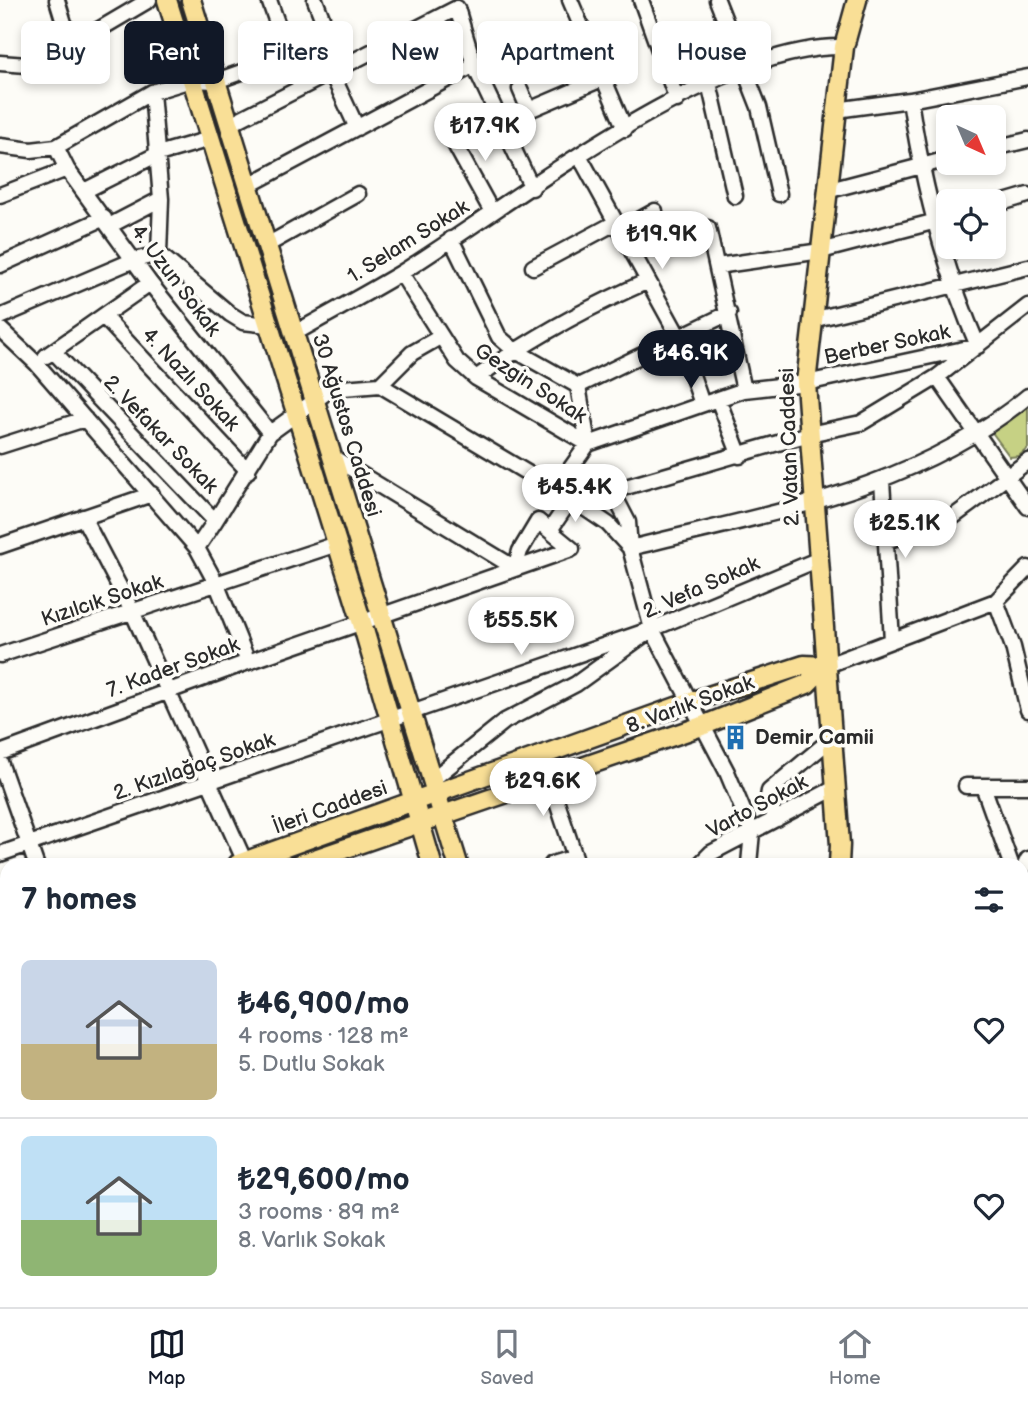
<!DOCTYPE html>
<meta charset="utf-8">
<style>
:root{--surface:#fff;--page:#f6f6f7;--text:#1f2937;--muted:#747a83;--line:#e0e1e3;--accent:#111827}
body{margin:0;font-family:"Balsamiq Sans",sans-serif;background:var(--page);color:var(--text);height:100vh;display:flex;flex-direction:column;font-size:26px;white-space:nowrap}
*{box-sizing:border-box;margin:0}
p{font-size:23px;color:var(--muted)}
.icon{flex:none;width:38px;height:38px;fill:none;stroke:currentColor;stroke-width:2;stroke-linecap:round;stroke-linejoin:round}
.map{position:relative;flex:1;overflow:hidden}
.sheet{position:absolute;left:0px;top:858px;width:1029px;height:450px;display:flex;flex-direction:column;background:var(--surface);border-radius:21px 21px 0 0;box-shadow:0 4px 10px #0003}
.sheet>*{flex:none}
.banner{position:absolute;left:21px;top:21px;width:987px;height:63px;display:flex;gap:14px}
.needle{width:46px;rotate:136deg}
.controls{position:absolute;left:936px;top:105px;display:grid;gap:14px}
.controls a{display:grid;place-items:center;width:70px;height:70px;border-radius:10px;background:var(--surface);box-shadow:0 4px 10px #0003;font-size:35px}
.price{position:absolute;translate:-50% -60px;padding:0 16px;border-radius:24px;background:#fff;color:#222;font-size:23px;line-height:46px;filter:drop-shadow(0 2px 4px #0008)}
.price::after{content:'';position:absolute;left:50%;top:42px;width:21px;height:16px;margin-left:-10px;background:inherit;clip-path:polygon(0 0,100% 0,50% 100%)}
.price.active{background:var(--accent);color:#fff}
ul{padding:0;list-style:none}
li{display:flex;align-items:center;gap:21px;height:175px;padding:0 21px}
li+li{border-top:2px solid var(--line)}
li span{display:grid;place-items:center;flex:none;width:196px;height:140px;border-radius:10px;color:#555}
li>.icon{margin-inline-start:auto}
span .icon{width:84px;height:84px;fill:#fffc;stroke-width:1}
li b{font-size:30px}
h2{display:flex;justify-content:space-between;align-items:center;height:84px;padding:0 21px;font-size:30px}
.chip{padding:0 24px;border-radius:10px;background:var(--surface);box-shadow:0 4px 10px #0003;font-size:24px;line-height:63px}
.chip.active{background:var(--accent);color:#fff}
.dock{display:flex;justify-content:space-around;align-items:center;height:98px;border-top:2px solid var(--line);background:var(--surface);font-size:19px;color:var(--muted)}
.dock a{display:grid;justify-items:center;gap:4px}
.dock .active{color:var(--accent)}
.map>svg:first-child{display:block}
.green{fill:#c6d184;stroke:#787e58;stroke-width:2}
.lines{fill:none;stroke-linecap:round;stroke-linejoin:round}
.minor-casing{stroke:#2b2b2b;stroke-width:19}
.major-casing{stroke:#2b2b2b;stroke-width:23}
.minor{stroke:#fdfcf7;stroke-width:14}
.major{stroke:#f9df96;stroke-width:18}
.labels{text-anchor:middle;stroke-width:7;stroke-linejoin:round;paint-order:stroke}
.street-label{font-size:21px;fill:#2b2b2b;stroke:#fdfcf7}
.poi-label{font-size:21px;font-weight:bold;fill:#2b2b2b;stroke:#fdfcf7;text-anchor:start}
</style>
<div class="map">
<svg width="1028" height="1307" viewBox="0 0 1028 1307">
<rect width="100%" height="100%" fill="#fdfcf7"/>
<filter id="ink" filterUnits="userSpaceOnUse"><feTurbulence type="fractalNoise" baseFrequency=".0143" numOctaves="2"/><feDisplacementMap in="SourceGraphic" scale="14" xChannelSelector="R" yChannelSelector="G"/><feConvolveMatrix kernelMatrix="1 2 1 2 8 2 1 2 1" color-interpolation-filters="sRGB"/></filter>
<g filter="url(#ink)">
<path class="green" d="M1028,397V448L1019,456L1010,457L991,431Z"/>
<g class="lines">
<defs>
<path id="minor" d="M57,0L71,46
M269,0L288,54
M315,0L342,69
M570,0L625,129
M641,0L677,100
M717,0L759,107L779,194
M0,63L27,65L71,46L149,0
M525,70L588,42
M332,74L357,128
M709,83L735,196
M520,89L529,110L604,78
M152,92L161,199L159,254L230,314L243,322L268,325
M836,110L910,100L1028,77
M230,124L457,8L474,65L532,188
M447,130L492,212
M0,146L31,150L56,147L152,92L191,80L216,81L330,41
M56,147L67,169L150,283L270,433
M994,148L1028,140
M580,157L679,337L702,404
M249,185L474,65
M830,190L948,159
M84,191L158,154L210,139
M0,195L67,169
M994,205L1028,195
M109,226L161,199
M708,228L744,390
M621,230L655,211
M451,239L499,337L514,350L578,386L588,444L744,390L806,383L978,346C943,266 923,186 910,100
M267,245L358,194
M0,265L104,218
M717,266L821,251L948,218
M533,267L617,222
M401,273L457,361L476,378L588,444L555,490
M1028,306L937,377L861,423L809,434L612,491L628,522L630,548C769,513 915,490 1028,396
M103,316L248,471
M0,317L134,260L159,254
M812,320L1028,267
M0,329L36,363L197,548L217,585L248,662
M295,333C330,313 366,294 401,273C513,203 713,44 844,47
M53,351L215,521L197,548
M46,356L150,283
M937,377L1028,507
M476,378C531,338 586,308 648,281
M380,385L412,353L440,337
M578,386L729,313
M718,399L740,456
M0,446L85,419
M334,458L515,568L520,551L538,521L572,549
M882,481L892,640
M83,517L132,611L245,862
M215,521L270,433L331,389L380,385L571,499L608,524L630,548L652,629L727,772L752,832L749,864
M550,530L571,499
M887,541L953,517L1028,461
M0,546L152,494
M996,601L1013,647L1028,710
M0,655L337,544
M825,666L996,601L1028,568
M0,753L248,662L572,549
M0,762L36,864
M549,778L575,857L552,864
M433,779L505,721L576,684L652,629L817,560
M966,786H1028
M983,786L1011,864
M777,819L767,803L769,791L831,739
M0,854L652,629
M700,864L711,853L835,788
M1022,872L1028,859
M1022,892L1028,891
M0,1031L7,1028
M0,1180L7,1200
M0,1217L7,1215
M0,1293L7,1290
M227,1307L234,1300
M417,1307L421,1300
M654,1307L676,1300"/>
<path id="major" d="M167,0L362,623L432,864
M191,0L458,864
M238,864L690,702L804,665L825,666
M300,864L702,726L807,684L825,666
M839,864L840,845L806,383L844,47L857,0
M0,945L7,943
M0,963L7,961
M1022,994L1028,992
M1022,1024L1028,1022
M534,1300L535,1307
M552,1300L553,1307
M116,1307L138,1300
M186,1307L206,1300
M806,1307L807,1300"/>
</defs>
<use href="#minor" class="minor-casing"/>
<use href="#major" class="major-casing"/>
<use href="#minor" class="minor"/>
<use href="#major" class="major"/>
</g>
</g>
<defs>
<symbol id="building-bare" viewBox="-9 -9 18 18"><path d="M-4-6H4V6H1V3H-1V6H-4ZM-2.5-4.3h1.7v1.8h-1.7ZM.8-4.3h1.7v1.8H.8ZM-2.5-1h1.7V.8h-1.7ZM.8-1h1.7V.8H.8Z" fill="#1f6fb2" stroke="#fdfcf7" stroke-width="2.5" paint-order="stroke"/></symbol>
</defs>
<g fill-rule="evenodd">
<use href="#building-bare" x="718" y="720" width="35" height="35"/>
</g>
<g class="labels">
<g class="street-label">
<text transform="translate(408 241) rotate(-32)" y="7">1. Selam Sokak</text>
<text transform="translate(176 280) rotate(53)" y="7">4. Uzun Sokak</text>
<text transform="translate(887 344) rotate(-12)" y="7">Berber Sokak</text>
<text transform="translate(191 379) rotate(47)" y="7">4. Nazlı Sokak</text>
<text transform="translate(531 383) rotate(33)" y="7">Gezgin Sokak</text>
<text transform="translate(347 425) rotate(73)" y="7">30 Ağustos Caddesi</text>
<text transform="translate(161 434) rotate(46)" y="7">2. Vefakar Sokak</text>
<text transform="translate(789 447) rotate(-92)" y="7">2. Vatan Caddesi</text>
<text transform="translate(701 587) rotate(-24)" y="7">2. Vefa Sokak</text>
<text transform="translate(102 600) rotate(-18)" y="7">Kızılcık Sokak</text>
<text transform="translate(173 667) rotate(-20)" y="7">7. Kader Sokak</text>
<text transform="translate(690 704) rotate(-20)" y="7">8. Varlık Sokak</text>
<text transform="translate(194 766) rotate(-19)" y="7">2. Kızılağaç Sokak</text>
<text transform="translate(757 806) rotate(-28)" y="7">Varto Sokak</text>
<text transform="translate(330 807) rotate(-20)" y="7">İleri Caddesi</text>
</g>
<g class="poi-label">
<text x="755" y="744">Demir Camii</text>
</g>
</g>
</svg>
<div class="controls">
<a><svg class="needle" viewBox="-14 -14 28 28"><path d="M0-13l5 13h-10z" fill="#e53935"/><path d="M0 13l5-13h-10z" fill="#747a83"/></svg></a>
<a><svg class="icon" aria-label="locate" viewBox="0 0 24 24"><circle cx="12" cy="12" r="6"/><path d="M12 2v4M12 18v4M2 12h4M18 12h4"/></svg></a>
</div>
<b class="price" style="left:485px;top:163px">₺17.9K</b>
<b class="price" style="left:662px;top:271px">₺19.9K</b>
<b class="price active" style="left:691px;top:390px">₺46.9K</b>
<b class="price" style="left:575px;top:524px">₺45.4K</b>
<b class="price" style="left:905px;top:560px">₺25.1K</b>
<b class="price" style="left:521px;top:657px">₺55.5K</b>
<b class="price" style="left:543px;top:818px">₺29.6K</b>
<div class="banner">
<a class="chip">Buy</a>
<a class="chip active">Rent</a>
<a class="chip">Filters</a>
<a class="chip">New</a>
<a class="chip">Apartment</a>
<a class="chip">House</a>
</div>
<section class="sheet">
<h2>7 homes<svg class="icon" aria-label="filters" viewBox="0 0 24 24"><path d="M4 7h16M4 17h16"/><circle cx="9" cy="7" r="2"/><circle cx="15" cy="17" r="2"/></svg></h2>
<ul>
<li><span style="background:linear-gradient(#c9d6e8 60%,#c2b280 0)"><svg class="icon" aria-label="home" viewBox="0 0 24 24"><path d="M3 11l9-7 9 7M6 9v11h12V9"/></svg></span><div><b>₺46,900/mo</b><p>4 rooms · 128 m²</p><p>5. Dutlu Sokak</p></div><svg class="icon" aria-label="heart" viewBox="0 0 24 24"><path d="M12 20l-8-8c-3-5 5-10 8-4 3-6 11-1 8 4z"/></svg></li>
<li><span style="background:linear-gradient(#bfe0f5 60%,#8fb573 0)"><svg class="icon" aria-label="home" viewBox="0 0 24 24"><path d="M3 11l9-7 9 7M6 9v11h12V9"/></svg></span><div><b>₺29,600/mo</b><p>3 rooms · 89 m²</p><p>8. Varlık Sokak</p></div><svg class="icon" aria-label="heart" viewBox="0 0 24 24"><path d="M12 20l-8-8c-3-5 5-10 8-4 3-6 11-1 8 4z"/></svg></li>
</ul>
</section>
</div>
<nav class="dock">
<a class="active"><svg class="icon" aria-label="map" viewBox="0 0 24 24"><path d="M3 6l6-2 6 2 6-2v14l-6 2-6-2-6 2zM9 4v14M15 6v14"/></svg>Map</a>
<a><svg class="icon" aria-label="saved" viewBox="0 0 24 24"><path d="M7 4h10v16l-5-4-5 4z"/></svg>Saved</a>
<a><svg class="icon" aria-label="home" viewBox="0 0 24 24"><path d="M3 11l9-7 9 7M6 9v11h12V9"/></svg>Home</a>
</nav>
